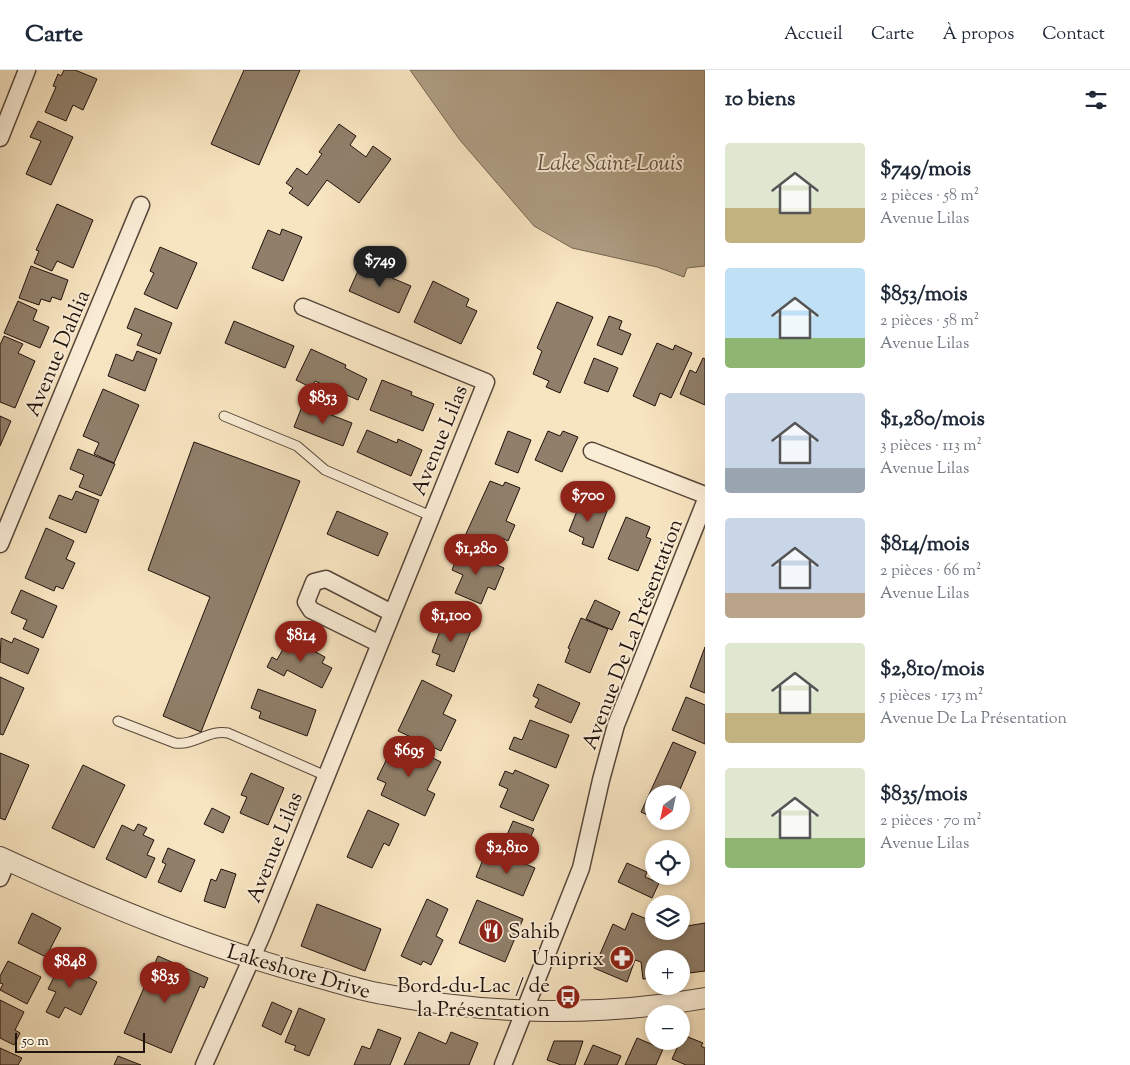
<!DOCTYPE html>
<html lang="fr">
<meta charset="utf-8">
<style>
:root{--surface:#fff;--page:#f6f6f7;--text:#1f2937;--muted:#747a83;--line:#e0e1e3;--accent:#8f2418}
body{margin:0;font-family:"Sorts Mill Goudy",serif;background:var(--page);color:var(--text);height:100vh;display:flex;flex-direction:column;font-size:19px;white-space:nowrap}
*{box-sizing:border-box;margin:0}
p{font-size:16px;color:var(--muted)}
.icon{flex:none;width:28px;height:28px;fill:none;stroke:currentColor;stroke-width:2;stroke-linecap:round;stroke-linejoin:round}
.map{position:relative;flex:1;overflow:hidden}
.panel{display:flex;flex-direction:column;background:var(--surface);width:425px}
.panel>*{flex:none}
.needle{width:32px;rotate:213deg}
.tools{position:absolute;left:645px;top:715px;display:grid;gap:10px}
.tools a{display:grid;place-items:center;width:45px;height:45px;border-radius:50%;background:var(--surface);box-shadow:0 2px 8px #0003;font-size:25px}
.scale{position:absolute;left:15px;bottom:12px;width:130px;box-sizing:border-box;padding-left:5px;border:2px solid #20120c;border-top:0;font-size:14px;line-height:18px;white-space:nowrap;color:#20120c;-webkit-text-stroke:4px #faedd6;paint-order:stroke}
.price{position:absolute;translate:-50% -42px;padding:0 11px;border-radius:18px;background:var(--accent);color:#fff;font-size:16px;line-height:32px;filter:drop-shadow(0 1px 2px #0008)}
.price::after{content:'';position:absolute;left:50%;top:30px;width:15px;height:11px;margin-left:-8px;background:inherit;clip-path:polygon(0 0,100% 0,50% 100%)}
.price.current{background:#222;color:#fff}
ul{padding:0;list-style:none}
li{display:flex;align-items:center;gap:15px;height:125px;padding:0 20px}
li span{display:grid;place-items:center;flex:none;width:140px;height:100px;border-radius:5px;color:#555}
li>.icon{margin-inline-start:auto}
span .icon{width:60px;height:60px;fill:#fffc;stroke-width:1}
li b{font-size:21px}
h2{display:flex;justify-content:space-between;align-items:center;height:60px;padding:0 20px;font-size:21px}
header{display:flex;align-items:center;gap:30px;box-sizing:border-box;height:70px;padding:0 25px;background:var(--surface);border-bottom:1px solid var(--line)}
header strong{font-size:24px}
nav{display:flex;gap:28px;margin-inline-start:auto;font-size:18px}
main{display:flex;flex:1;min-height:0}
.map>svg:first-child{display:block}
.water{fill:#ae9d83;stroke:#756553}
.building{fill:#907f6a;stroke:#20120c}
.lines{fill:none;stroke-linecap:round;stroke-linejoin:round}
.service-casing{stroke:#564639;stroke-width:11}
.minor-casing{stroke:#564639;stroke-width:19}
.tertiary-casing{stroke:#564639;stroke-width:22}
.service{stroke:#faedd6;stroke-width:9}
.minor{stroke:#faedd6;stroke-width:16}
.tertiary{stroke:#faedd6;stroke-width:20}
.labels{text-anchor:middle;stroke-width:4;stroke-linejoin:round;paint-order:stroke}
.street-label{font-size:21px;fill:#20120c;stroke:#faedd6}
.poi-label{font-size:21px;fill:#20120c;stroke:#faedd6;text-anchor:end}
.water-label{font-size:22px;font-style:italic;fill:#605142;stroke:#faedd6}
</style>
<header>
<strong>Carte</strong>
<nav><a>Accueil</a><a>Carte</a><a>À propos</a><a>Contact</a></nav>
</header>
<main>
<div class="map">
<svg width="705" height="995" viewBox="0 0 705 995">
<rect width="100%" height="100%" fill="#f7e4c0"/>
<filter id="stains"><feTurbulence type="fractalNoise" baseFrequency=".004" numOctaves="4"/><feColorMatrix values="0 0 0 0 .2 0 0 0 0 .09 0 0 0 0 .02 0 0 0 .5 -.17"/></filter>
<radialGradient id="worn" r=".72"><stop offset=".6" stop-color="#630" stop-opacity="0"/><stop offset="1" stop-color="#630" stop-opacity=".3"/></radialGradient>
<path class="water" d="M410,0H705V196L687,198L684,207L657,197L572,178L534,156L459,69Z"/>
<path class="building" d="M64,0H75L97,9L83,40L73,35L66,51L45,42L56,17L53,16L58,4L61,6Z
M244,0H300L259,95L211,74Z
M38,51L73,67L51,115L26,104L41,71L30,67Z
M339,54L356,66L350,75L366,87L373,76L391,89L359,133L327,110L308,136L289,123L293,118L286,113L297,98L307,105L322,84L319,82Z
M57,134L93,150L73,198L57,191L52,201L34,193L39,181L36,180Z
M282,159L302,167L283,211L252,198L268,160L280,165Z
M160,177L197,193L177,239L144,224L154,203L150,201Z
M362,192L393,205L392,208L411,216L399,243L349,221Z
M31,196L68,210L61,230L52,227L50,232L41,229L39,235L19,228Z
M433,211L469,229L466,236L477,241L461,274L414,252Z
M18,231L37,240L33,250L49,257L40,278L4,263Z
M557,232L593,247L560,323L546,317L549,311L533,304L542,281L537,278Z
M135,238L172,253L160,284L137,275L142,264L127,258Z
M609,246L622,251L619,259L631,264L622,285L597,275Z
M234,251L294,276L285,298L225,273Z
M4,266L23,274L18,283L35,291L15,338L0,332V275Z
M657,273L673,280L675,275L692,283L671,328L660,323L655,336L633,326Z
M311,279L346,295L345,298L367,309L358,330L315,311L312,318L296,310Z
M137,281L157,289L145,321L108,306L116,284L133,291Z
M594,288L618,298L608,322L584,313Z
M703,288L705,289V335L680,324L690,300L696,303Z
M382,310L412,322L411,325L434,334L423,361L370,340Z
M103,319L139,335L114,393L94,384L99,373L83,366Z
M303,334L352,353L343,376L294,357Z
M0,346L11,351L0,376Z
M367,360L397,373L398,369L422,380L411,406L357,382Z
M508,361L531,370L518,403L495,394Z
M548,361L560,366L563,361L578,367L562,402L535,390Z
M194,372L300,411L201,662L163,646L210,527L148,500Z
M78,379L115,394L101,426L79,417L84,405L70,399Z
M490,411L503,416L505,412L520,418L506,451L515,455L508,471L500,467L495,479L465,466Z
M76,421L99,430L86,463L49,448L59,425L72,430Z
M581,431L607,441L593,478L582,474L584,468L569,461Z
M337,441L388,463L378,486L327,464Z
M626,447L650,457L646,467L651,469L638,501L608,489Z
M46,458L74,471L66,489L75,493L63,519L56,516L54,521L25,508Z
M460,479L504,498L495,520L488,517L481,534L455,523L463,505L452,500Z
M21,520L57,536L43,568L23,559L27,550L11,543Z
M595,530L620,542L612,560L586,549Z
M446,545L473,556L454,602L436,595L440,585L432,582Z
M581,548L608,559L590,603L565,592L570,579L568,578Z
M1,568L12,573L14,568L39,579L28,604L0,592Z
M289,568L325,587L322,593L332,598L322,618L287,600L284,606L267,597L272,587L277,590Z
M705,577V623L690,617Z
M0,607L24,618L3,665L0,664Z
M422,610L452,625L443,644L456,650L441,681L398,661Z
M538,614L580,633L571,653L535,637L539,629L533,626Z
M258,619L316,640L307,666L259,648L261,642L251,638Z
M686,627L705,635V674L672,660Z
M530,650L569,665L556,698L509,679L514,667L522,670Z
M396,670L441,692L427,720L435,724L425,746L381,725L386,713L377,709Z
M673,672L696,682L678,724H654V748L641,742Z
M0,683L29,695L5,750L0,748Z
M83,695L125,715L94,778L52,758Z
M515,700L549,715L533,751L500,737L508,719L499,715L505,701L513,704Z
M251,703L284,718L268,755L240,743L247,727L241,725Z
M212,738L230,747L223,763L204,754Z
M368,740L399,754L389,776L384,773L372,798L347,787Z
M513,751L534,759L522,787L501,779Z
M138,754L147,758L143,765L154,770L147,785L155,788L146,808L106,789L122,755L134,761Z
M168,778L195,790L181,822L158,812L166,794L162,792Z
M484,787L508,797L511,788L535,798L523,826L476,807Z
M627,793L647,802L645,807L659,813L652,828L618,812Z
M221,799L236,804L225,838L204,831L211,809L216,811Z
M427,829L448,839L436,866L443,870L431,895L423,891L421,895L401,886Z
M477,830L523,849L505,892L459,873Z
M317,834L381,859L365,901L301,876Z
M32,843L61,858L46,887L18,873Z
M632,843L654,852V861H681V857L705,853V901L681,904V889H654V908L643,909L641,892L635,890L627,912L594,898L613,854L625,860Z
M158,886L208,908L204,918L200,916L171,983L124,963Z
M63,889L90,903L88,907L97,912L81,945L65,937L59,948L46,942L56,922L48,919Z
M8,891L41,907L27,934L0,920L3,914L0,913V906Z
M0,930L24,942L15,960L20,963L14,975L0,968Z
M272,932L292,941L281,965L262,956Z
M299,938L325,949L309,986L294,980L296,976L285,972Z
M378,959L401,968L390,995H354L362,976L370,979Z
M419,962L446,974L451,962L478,973L469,995H404Z
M683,965L703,973L701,976L705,978V995H686L672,989Z
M637,968L663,979L656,995H625Z
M554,971H583L575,995H561L547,990Z
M593,975L621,986L617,995H584Z
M0,978L22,988L18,995H0Z
M118,986L141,995H114Z"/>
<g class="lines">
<defs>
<path id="service" d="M224,346L297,376L325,400L431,446
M118,651L175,673C194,676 209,659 228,663L326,706"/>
<path id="minor" d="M0,68L27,0
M592,381L705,425
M0,474L141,135
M380,574L311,540L306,532L314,512L326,509L392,543
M0,808L7,791
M204,995L262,865L486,312L303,237
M503,995L581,798L601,710L616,655L705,432"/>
<path id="tertiary" d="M0,787C106,836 214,881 328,910C346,915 364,921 383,924C488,945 600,947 705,928"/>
</defs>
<use href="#service" class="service-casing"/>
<use href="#minor" class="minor-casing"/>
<use href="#tertiary" class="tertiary-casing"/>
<use href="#service" class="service"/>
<use href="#minor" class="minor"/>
<use href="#tertiary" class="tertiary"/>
</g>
<defs>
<symbol id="restaurant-disc" viewBox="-11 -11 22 22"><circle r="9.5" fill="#8f2418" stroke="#faedd6"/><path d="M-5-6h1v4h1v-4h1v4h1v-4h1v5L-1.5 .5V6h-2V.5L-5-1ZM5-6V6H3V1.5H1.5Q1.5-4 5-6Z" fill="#fff"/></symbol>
<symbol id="pharmacy-disc" viewBox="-11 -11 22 22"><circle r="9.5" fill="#8f2418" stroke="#faedd6"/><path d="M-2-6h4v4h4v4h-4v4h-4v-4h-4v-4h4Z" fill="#fff"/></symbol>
<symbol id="bus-disc" viewBox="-11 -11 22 22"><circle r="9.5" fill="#8f2418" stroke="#faedd6"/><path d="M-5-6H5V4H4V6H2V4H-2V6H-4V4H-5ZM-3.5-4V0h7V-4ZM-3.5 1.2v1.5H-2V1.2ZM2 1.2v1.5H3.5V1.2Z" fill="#fff"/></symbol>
</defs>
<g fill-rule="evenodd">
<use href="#restaurant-disc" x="477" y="847" width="28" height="28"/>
<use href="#pharmacy-disc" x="608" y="874" width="28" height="28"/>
<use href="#bus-disc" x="554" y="913" width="28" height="28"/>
</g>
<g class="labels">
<g class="street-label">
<text transform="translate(57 283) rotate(-67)" y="7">Avenue Dahlia</text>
<text transform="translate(439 370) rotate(-68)" y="7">Avenue Lilas</text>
<text transform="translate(632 564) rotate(-69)" y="7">Avenue De La Présentation</text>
<text transform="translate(274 777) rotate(-68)" y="7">Avenue Lilas</text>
<text transform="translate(299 901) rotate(16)" y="7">Lakeshore Drive</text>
</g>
<g class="poi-label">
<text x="508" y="868" text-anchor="start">Sahib</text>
<text x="604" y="895">Uniprix</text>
<text x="550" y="922">Bord-du-Lac / de<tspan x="550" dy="24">la Présentation</tspan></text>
</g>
<g class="water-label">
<text x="610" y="100">Lake Saint-Louis</text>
</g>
</g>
<rect width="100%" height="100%" filter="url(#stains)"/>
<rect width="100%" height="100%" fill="url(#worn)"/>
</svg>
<div class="tools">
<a><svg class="needle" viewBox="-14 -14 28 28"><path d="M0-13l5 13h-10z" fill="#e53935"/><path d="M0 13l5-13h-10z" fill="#747a83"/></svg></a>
<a><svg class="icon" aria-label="locate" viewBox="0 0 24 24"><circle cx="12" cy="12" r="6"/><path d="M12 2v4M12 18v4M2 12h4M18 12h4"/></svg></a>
<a><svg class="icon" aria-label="layers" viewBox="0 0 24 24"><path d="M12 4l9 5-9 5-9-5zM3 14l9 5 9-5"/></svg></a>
<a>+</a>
<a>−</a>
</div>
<div class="scale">50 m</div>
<b class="price current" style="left:380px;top:218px">$749</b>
<b class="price" style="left:323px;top:355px">$853</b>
<b class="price" style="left:588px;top:453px">$700</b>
<b class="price" style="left:476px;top:506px">$1,280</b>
<b class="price" style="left:451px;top:573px">$1,100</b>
<b class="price" style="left:301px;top:593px">$814</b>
<b class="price" style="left:409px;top:708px">$695</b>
<b class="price" style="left:507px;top:805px">$2,810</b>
<b class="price" style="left:70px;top:919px">$848</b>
<b class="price" style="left:165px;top:934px">$835</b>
</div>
<section class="panel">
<h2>10 biens<svg class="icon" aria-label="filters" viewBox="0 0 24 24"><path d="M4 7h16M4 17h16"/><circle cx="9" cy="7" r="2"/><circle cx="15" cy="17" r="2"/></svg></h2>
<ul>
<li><span style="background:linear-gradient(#dfe7d0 65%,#c2b280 0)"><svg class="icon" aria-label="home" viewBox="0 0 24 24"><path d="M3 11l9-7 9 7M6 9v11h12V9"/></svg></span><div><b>$749/mois</b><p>2 pièces · 58 m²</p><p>Avenue Lilas</p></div></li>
<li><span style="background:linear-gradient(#bfe0f5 70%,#8fb573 0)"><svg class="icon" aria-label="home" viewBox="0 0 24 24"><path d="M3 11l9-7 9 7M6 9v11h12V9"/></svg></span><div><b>$853/mois</b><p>2 pièces · 58 m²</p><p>Avenue Lilas</p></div></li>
<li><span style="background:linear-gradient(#c9d6e8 75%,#9aa5b1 0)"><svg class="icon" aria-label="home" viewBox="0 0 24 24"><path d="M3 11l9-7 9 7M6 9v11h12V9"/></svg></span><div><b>$1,280/mois</b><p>3 pièces · 113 m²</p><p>Avenue Lilas</p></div></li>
<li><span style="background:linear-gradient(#c9d6e8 75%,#b9a48a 0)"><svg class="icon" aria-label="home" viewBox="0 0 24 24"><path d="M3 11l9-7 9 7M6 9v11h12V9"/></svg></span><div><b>$814/mois</b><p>2 pièces · 66 m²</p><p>Avenue Lilas</p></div></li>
<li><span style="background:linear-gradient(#dfe7d0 70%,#c2b280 0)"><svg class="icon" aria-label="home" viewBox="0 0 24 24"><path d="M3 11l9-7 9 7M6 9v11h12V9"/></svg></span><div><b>$2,810/mois</b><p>5 pièces · 173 m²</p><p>Avenue De La Présentation</p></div></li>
<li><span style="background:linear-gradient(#dfe7d0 70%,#8fb573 0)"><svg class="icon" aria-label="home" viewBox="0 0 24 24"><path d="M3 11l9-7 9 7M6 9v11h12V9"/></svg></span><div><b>$835/mois</b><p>2 pièces · 70 m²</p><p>Avenue Lilas</p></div></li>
</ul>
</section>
</main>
